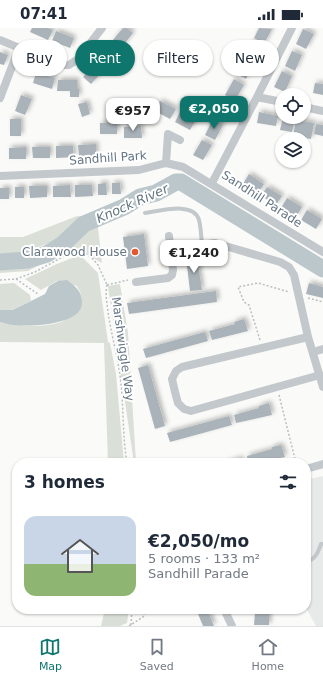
<!DOCTYPE html>
<meta charset="utf-8">
<style>
:root{--surface:#fff;--page:#f6f6f7;--text:#1f2937;--muted:#747a83;--line:#e0e1e3;--accent:#0f766e}
body{margin:0;font-family:"DejaVu Sans",sans-serif;background:var(--page);color:var(--text);height:100vh;display:flex;flex-direction:column;font-size:15px;white-space:nowrap}
*{box-sizing:border-box;margin:0}
p{font-size:13px;color:var(--muted)}
.icon{flex:none;width:22px;height:22px;fill:none;stroke:currentColor;stroke-width:2;stroke-linecap:round;stroke-linejoin:round}
.map{position:relative;flex:1;overflow:hidden}
.sheet{position:absolute;left:12px;top:430px;width:299px;height:156px;display:flex;flex-direction:column;background:var(--surface);border-radius:16px;box-shadow:0 1px 3px #0004}
.sheet>*{flex:none}
.hud{position:absolute;left:12px;top:12px;width:299px;height:36px;display:flex;gap:8px}
.controls{position:absolute;left:275px;top:60px;display:grid;gap:8px}
.controls a{display:grid;place-items:center;width:36px;height:36px;border-radius:50%;background:var(--surface);box-shadow:0 1px 3px #0004;font-size:20px}
.price{position:absolute;translate:-50% -34px;padding:0 9px;border-radius:8px;background:#fff;color:#222;font-size:13px;line-height:26px;filter:drop-shadow(0 1px 2px #0008)}
.price::after{content:'';position:absolute;left:50%;top:24px;width:12px;height:9px;margin-left:-6px;background:inherit;clip-path:polygon(0 0,100% 0,50% 100%)}
.price.active{background:var(--accent);color:#fff}
ul{padding:0;list-style:none}
li{display:flex;align-items:center;gap:12px;height:100px;padding:0 12px}
li+li{border-top:1px solid var(--line)}
li span{display:grid;place-items:center;flex:none;width:112px;height:80px;border-radius:12px;color:#555}
li>.icon{margin-inline-start:auto}
span .icon{width:48px;height:48px;fill:#fffc;stroke-width:1}
li b{font-size:17px}
h2{display:flex;justify-content:space-between;align-items:center;height:48px;padding:0 12px;font-size:17px}
.pill{padding:0 14px;border-radius:18px;background:var(--surface);box-shadow:0 1px 3px #0004;font-size:14px;line-height:36px}
.pill.active{background:var(--accent);color:#fff}
.status{display:flex;justify-content:space-between;align-items:center;height:28px;padding:0 20px;background:var(--surface);direction:ltr}
.status svg{height:11px;fill:currentColor}
.tabs{display:flex;justify-content:space-around;align-items:center;height:56px;border-top:1px solid var(--line);background:var(--surface);font-size:11px;color:var(--muted)}
.tabs a{display:grid;justify-items:center;gap:2px}
.tabs .active{color:var(--accent)}
.map>svg:first-child{display:block}
.built{fill:#e8e9e9}
.green{fill:#dadfd7}
.water{fill:#bbc7cb}
.lines{fill:none;stroke-linecap:round;stroke-linejoin:round}
.river{stroke:#bbc7cb;stroke-width:17}
.building{fill:#aab3b9;filter:url(#shadow)}
.path{stroke:#bbbfc2;stroke-width:1.5;stroke-dasharray:2 2;stroke-linecap:butt}
.lane{stroke:#c3c8cc;stroke-width:4}
.street{stroke:#c3c8cc;stroke-width:8}
.poi-dot{fill:#e4572e;stroke:#fff;stroke-width:1.5}
.labels{text-anchor:middle;stroke-width:4;stroke-linejoin:round;paint-order:stroke}
.street-label{font-size:12px;fill:#657683;stroke:#fff}
.poi-label{font-size:12px;fill:#657683;stroke:#fff;text-anchor:end}
.water-label{font-size:13px;font-style:italic;fill:#60757c;stroke:#fff}
</style>
<div class="status"><b>07:41</b><svg viewBox="0 0 49 12"><path d="M0 12V9h3v3zM5 12V6h3v6zM10 12V3h3v9zM15 12V0h3v12zM26 1h20v11H26zM47 4h2v5h-2z"/></svg></div>
<div class="map">
<svg width="323" height="598" viewBox="0 0 323 598">
<defs>
<filter id="shadow"><feDropShadow dx="2.5" dy="-2.5" stdDeviation="2" flood-color="#0004"/></filter>
</defs>
<rect width="100%" height="100%" fill="#fafaf8"/>
<path class="built" d="M323,448V598H316L306,580V452Z"/>
<path class="green" d="M77,188L92,189L63,210L17,227H0V209H23Z
M97,191L102,235L74,219L28,243L0,245V236L34,234L66,219Z
M80,227L98,245L108,314L110,315L116,346L124,435H108L104,315L0,314V294C16,298 52,301 67,291C73,287 78,280 82,275L81,266L77,258L57,253L41,262L25,251L57,236Z
M14,255L30,267L31,273L11,282H0V256Z
M120,256L128,305L136,435H134L108,258Z
M105,581H129L127,595L120,598H101Z"/>
<path class="water" d="M67,252C75,258 82,263 82,274C83,297 31,299 15,297C10,297 5,295 0,294V282H12L29,274L45,266L49,258L58,253Z"/>
<g class="lines">
<path class="river" d="M0,234L27,232L47,226L63,216L84,196L124,179L140,169L156,165L176,154H181L323,241"/>
</g>
<path class="building" d="M32,0H48L53,2L48,12L30,4Z
M123,0H127L133,5L121,20L112,13Z
M259,0L272,1L264,16L254,10Z
M303,1L314,6L306,21L296,16Z
M56,3L74,10L70,20L52,13Z
M253,13L263,18L254,33L245,28Z
M112,16L120,23L108,38L99,31Z
M292,23L302,27L295,43L285,38Z
M0,24L8,27L4,37L0,36Z
M244,31L254,36L246,51L236,46Z
M96,35L104,42L91,56L83,49Z
M282,43L292,48L285,64L274,59Z
M36,45L55,50L52,61L33,55Z
M234,51L244,57L235,72L225,67Z
M58,52H77V61H79V69H70V63H57Z
M315,55L323,56V67L313,65Z
M21,67L32,71L25,87L15,83Z
M224,72L233,78L224,93L215,87Z
M160,73L176,81L170,91L155,83Z
M87,74L90,86L82,89L78,76Z
M180,84L196,92L190,102L175,94Z
M259,84L278,88L276,98L257,95Z
M283,89L295,91L292,104L280,102Z
M10,91H21V108H10Z
M213,91L223,97L215,112L205,107Z
M296,92L314,95L311,111L293,108Z
M100,95H117V106H100Z
M316,96L323,97V108L314,106Z
M141,98L142,110H124V99Z
M202,112L212,117L203,132L193,127Z
M96,116V128H79L78,117Z
M56,118H73L74,129L56,130Z
M26,119V131H9V120Z
M32,119H50V130H33Z
M249,146L264,156L258,165L243,156Z
M106,155L107,167H98V156Z
M112,155H120L121,166H112Z
M70,157L71,169H53V158Z
M75,157H92L93,168L75,169Z
M29,158H47V169L30,170Z
M15,159H24V170H15Z
M267,159L282,168L276,177L261,168Z
M0,160H9V171H0Z
M287,170L302,179L296,189L281,180Z
M307,182L322,191L316,201L301,192Z
M144,206L148,238L127,241L123,209Z
M197,228L202,262L190,263L186,230Z
M309,255L323,259V270L306,266Z
M216,263L217,274L129,286L127,275Z
M244,291L248,303L212,312L209,303L235,296L234,294Z
M205,304L208,313L146,330L143,321Z
M148,337L165,398L155,401L138,340Z
M269,375L272,387L236,395L234,387L259,380V378Z
M229,388L232,397L170,414L167,405Z
M281,417L285,429L256,435H248L247,428L272,421V419Z
M241,430L242,435H224Z
M196,581H207L214,598H203Z
M249,581H278L269,586V597H254L255,585Z"/>
<g class="lines">
<path class="path" d="M16,251L38,266
M0,252L16,251L35,244L70,225L83,224L92,230L98,237L107,257
M107,257C105,266 107,275 108,284C111,305 117,326 120,347C124,376 122,406 127,435
M107,257L128,252
M308,270L323,274
M260,312L249,277L244,274L238,259L258,255L289,264
M279,367L296,435
M131,597L132,581
M129,598L143,589L149,581"/>
<path class="lane" d="M145,185C160,183 194,173 199,192C201,199 201,208 202,216
M306,534C316,531 318,524 321,516H323"/>
<path class="street" d="M0,12L60,37H69L78,31L102,0
M257,69L282,74
M0,70L19,20
M304,79L323,83
M166,135L168,106L180,112
M0,148L139,142L166,135L183,139L323,224
M212,155L257,69L292,0
M170,221L215,215L280,234L289,239L294,247L308,309L323,359
M136,254L168,250L172,247L173,242L169,208
M308,309L182,339L176,343L172,351L175,364L178,375L184,381L191,383L320,347
M313,324L323,321
M306,441L323,436
M224,581L232,598"/>
</g>
<circle class="poi-dot" cx="135" cy="224" r="4"/>
<g class="labels">
<g class="street-label">
<text transform="translate(108 130) rotate(-4)" y="4">Sandhill Park</text>
<text transform="translate(262 171) rotate(33)" y="4">Sandhill Parade</text>
<text transform="translate(123 321) rotate(82)" y="4">Marshwiggle Way</text>
</g>
<g class="poi-label">
<text x="127" y="228">Clarawood House</text>
</g>
<g class="water-label">
<text transform="translate(132 175) rotate(-24)" y="5">Knock River</text>
</g>
</g>
</svg>
<div class="controls">
<a><svg class="icon" aria-label="locate" viewBox="0 0 24 24"><circle cx="12" cy="12" r="6"/><path d="M12 2v4M12 18v4M2 12h4M18 12h4"/></svg></a>
<a><svg class="icon" aria-label="layers" viewBox="0 0 24 24"><path d="M12 4l9 5-9 5-9-5zM3 14l9 5 9-5"/></svg></a>
</div>
<b class="price active" style="left:214px;top:102px">€2,050</b>
<b class="price" style="left:133px;top:104px">€957</b>
<b class="price" style="left:194px;top:246px">€1,240</b>
<div class="hud">
<a class="pill">Buy</a>
<a class="pill active">Rent</a>
<a class="pill">Filters</a>
<a class="pill">New</a>
</div>
<section class="sheet">
<h2>3 homes<svg class="icon" aria-label="filters" viewBox="0 0 24 24"><path d="M4 7h16M4 17h16"/><circle cx="9" cy="7" r="2"/><circle cx="15" cy="17" r="2"/></svg></h2>
<ul>
<li><span style="background:linear-gradient(#c9d6e8 60%,#8fb573 0)"><svg class="icon" aria-label="home" viewBox="0 0 24 24"><path d="M3 11l9-7 9 7M6 9v11h12V9"/></svg></span><div><b>€2,050/mo</b><p>5 rooms · 133 m²</p><p>Sandhill Parade</p></div></li>
</ul>
</section>
</div>
<nav class="tabs">
<a class="active"><svg class="icon" aria-label="map" viewBox="0 0 24 24"><path d="M3 6l6-2 6 2 6-2v14l-6 2-6-2-6 2zM9 4v14M15 6v14"/></svg>Map</a>
<a><svg class="icon" aria-label="saved" viewBox="0 0 24 24"><path d="M7 4h10v16l-5-4-5 4z"/></svg>Saved</a>
<a><svg class="icon" aria-label="home" viewBox="0 0 24 24"><path d="M3 11l9-7 9 7M6 9v11h12V9"/></svg>Home</a>
</nav>
